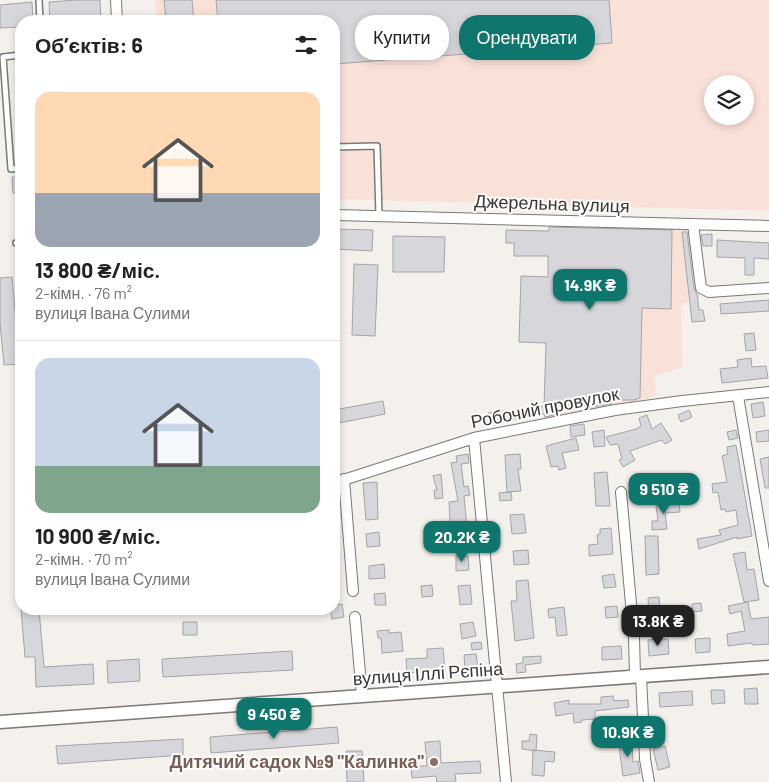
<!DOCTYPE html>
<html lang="uk">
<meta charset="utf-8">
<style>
:root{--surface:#fff;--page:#f2f2f2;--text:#222;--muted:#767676;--line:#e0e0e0;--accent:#0f766e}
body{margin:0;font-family:Barlow,sans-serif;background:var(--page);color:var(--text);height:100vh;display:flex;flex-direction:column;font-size:19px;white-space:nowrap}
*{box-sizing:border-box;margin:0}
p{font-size:16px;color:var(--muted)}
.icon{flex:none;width:28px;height:28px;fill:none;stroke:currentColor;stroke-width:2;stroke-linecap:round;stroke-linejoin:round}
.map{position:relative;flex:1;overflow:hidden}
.drawer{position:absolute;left:15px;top:15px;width:325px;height:600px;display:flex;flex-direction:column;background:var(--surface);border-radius:20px;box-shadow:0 2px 8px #0003}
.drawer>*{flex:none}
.banner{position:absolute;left:355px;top:15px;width:339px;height:45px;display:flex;gap:10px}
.buttons{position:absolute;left:704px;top:75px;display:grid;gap:10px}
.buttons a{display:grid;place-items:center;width:50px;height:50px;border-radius:50%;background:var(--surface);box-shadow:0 2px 8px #0003;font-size:25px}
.price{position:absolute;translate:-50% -42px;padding:0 11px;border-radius:10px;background:var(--accent);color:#fff;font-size:16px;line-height:32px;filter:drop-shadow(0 1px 2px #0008)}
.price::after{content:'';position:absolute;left:50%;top:30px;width:15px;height:11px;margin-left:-8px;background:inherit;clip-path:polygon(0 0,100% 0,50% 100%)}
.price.on{background:#222;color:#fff}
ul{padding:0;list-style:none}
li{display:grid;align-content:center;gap:10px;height:265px;padding:0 20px}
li+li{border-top:1px solid var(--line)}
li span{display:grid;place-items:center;height:155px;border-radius:15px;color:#555}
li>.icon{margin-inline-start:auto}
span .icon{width:90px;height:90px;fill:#fffc;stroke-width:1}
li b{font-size:21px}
h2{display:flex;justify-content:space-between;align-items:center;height:60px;padding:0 20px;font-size:21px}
.chip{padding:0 18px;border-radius:20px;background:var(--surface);box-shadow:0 2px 8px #0003;font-size:18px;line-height:45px}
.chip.on{background:var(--accent);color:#fff}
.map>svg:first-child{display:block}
.industrial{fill:#fae1d8;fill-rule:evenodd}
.building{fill:#d6d6db;stroke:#a4a4a8}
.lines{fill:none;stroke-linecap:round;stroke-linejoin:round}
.service-casing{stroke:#7b7875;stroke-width:8}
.minor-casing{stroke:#7b7875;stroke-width:12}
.tertiary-casing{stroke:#7b7875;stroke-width:15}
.service{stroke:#fff;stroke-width:5}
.minor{stroke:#fff;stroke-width:10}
.tertiary{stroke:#fff;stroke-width:12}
.education-dot{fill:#8d6e63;stroke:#fffefc;stroke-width:2}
.labels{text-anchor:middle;stroke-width:4;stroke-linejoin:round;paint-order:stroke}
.street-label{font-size:18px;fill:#393736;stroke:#fffefc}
.education-label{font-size:18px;font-weight:bold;fill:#785e54;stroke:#fffefc;text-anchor:end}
</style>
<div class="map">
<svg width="769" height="782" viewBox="0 0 769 782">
<rect width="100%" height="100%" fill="#f4f0ec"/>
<path class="industrial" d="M155,0H769V211L334,199V21H157ZM712,84H745V116H712Z
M549,222L691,227L700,298L690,300L681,306L682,367L654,376L657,396L642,400L545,419L544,414L489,423L488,413L544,405Z"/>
<path class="building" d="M77,0H100L101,21H50L49,2Z
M164,0H192L194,21H166Z
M216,0H609L612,43L334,64V21H218Z
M32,2L33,21H21V27L0,28V5Z
M12,177H21V192L13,193Z
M549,227L672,230L671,309L642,308L640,398L634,400H611V404L598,406L554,410V415L545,417L544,414L489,423L488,413L544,406L546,343L519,342L521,276L548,277V256H514V243H506V230L549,231Z
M334,229L373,230L372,251L334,249Z
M682,232H687L694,289L697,294L699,310H703L705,321L692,322Z
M712,234V246H703L701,235Z
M393,236L445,237L444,272H393Z
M717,240L769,243V259L754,258V275H745V258L717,257Z
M354,264L378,265L375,336L352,335Z
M12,277L20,364L4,365L0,323V278Z
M769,300V311L721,314L720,304Z
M754,333L756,350L746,351L744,334Z
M751,358L752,367L766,366L768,378L722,383L720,369L738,367L737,360Z
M383,401L385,414L334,424V410Z
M763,402L765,416L753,418L751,404Z
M689,410L692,417L681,422L678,415Z
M647,415L652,429L661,423L672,440L665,444L662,440L630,451L635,460L623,467L619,460L622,459L618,444L610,445L606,437L636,429L641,426L639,418Z
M584,424L585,435L571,437L570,426Z
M604,430L605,446L594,447L592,432Z
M736,430L738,438L729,440L727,432Z
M769,430V441L757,442L756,432Z
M576,438L579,450L562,453L566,468L559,470L558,466L551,467L546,446Z
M736,445L752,536L737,539V537L699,549L697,539L721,535L719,530L738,525L736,510L726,512L725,509L721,510L718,492L713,493L712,484L727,482L722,456L728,454L727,447Z
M468,454L469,463L461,464L464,487L468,486L470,495L464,496L468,539L451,540L449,502L458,501L451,463L457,462L456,456Z
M520,454L521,469H518L521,491L507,492L505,455Z
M769,457V488H765L760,459Z
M607,472L610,506H596L594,473Z
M441,474L443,498L435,499L434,490H437L433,476Z
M650,481L654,499L642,501L639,483Z
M377,482L378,519L366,520L363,483Z
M511,492L512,500L500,501L499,493Z
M679,503L680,512L665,513L667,529L652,530V521H658L656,506Z
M524,514L526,533L512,534L510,515Z
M611,528L613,554L589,556V545L598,544L597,535L600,534V529Z
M379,532L380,546L367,547L366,534Z
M645,536H658L659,574L646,575Z
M528,550L529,564L514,565L513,551Z
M745,552L747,570L754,569L759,600L744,602L733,554Z
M456,556H468L469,570L456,571Z
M384,564L385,578L369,579V566Z
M614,574L616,587L604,588L602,576Z
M528,580L534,638L515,641L511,601H517L516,581Z
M432,585L433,596L422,597L421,586Z
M470,585L472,604L460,605L458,586Z
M385,593L386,605H375L374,594Z
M659,597L660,613L649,614L648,598Z
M748,602L751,619L769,617V644L752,645V643L728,646L727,634L745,631L741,611L730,614L728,606Z
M701,603L702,611L693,612L692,604Z
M342,604L344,617L332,619L330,609H334V605Z
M617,606L618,617L606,618L605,607Z
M564,607L567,635L557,636L555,617L549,618L548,609Z
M21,609H39L44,667L93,664L94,684L36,687L35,657H25Z
M678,618L680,630L664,632L663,620Z
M183,622H197V635H183Z
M473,622L476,636L462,639L460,624Z
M389,630V633L401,632L403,651L382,653L381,638H378L377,631Z
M710,638V652L696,653L695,639Z
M668,639L669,654L649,656L648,640Z
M481,642L482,649L472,650L471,643Z
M621,646L622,659L602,660V647Z
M443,648L445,671L407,673L406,659L427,658V649Z
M292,651L293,670L163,677L162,659Z
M476,654L478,667L465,669L464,655Z
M541,656V663L525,665L526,672L517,673L516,664L523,663V657Z
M139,659L140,681L108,683L107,661Z
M757,688L758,704H745L744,689Z
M711,690H724L725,703L712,704Z
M692,691L693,705L660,707L659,693Z
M613,696L614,701L628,700L629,707L595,711V719L582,720V722L574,723L573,713L556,716L554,703L569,700V704H601V697Z
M337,727L339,743L211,753L210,737Z
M604,731L616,732V743H603Z
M530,734L537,735L536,751L522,749V741H529Z
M183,739V755L58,764L56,746Z
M618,740H632L633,762L638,761L640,773L623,776Z
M440,741L441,763L480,761L481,773L455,774L456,782H437L436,776L412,778L411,766H427L425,742Z
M665,746L670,767L658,770L653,749Z
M533,750L555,752L554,762L545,761L544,776L532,775Z
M346,751H362L364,782H347Z"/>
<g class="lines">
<defs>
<path id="service" d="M39,0L40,21
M21,55L3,57L11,169L21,168
M334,147L377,146L379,216
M16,243L21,242
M21,279V289"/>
<path id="minor" d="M116,0L117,21
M334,215L769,226
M693,224L701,288L709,292L769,288
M738,396L769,581
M474,438L506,782
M344,479L353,591
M334,483L474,438L615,410L682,401L769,392
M621,492L634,637L635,677
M355,617L362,695
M641,676L645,759L649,782"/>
<path id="tertiary" d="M0,722L769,667"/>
</defs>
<use href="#service" class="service-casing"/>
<use href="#minor" class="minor-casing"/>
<use href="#tertiary" class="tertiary-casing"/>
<use href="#service" class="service"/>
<use href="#minor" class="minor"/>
<use href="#tertiary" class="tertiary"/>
</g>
<circle class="education-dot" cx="434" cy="762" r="5"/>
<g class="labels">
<g class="street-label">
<text transform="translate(552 204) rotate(2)" y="6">Джерельна вулиця</text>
<text transform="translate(545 408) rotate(-11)" y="6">Робочий провулок</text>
<text transform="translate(428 674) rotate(-4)" y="6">вулиця Іллі Рєпіна</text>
</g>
<g class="education-label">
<text x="424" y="768">Дитячий садок №9 "Калинка"</text>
</g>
</g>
</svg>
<div class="buttons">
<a><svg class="icon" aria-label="layers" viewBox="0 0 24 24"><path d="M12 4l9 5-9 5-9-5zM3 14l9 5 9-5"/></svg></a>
</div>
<b class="price" style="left:590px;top:311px">14.9K ₴</b>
<b class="price" style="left:664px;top:515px">9 510 ₴</b>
<b class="price" style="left:462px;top:563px">20.2K ₴</b>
<b class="price on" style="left:658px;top:647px">13.8K ₴</b>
<b class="price" style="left:274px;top:740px">9 450 ₴</b>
<b class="price" style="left:628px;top:758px">10.9K ₴</b>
<div class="banner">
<a class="chip">Купити</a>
<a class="chip on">Орендувати</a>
</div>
<section class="drawer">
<h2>Об’єктів: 6<svg class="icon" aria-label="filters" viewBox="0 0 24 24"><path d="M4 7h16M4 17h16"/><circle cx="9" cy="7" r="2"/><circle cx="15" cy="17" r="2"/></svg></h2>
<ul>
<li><span style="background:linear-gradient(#ffd9b3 65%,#9aa5b1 0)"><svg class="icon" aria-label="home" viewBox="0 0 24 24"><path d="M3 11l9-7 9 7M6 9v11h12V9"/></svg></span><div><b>13 800 ₴/міс.</b><p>2-кімн. · 76 m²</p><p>вулиця Івана Сулими</p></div></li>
<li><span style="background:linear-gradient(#c9d6e8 70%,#7fa58c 0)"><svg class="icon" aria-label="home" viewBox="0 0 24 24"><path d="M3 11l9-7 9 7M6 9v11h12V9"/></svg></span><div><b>10 900 ₴/міс.</b><p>2-кімн. · 70 m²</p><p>вулиця Івана Сулими</p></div></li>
</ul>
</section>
</div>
